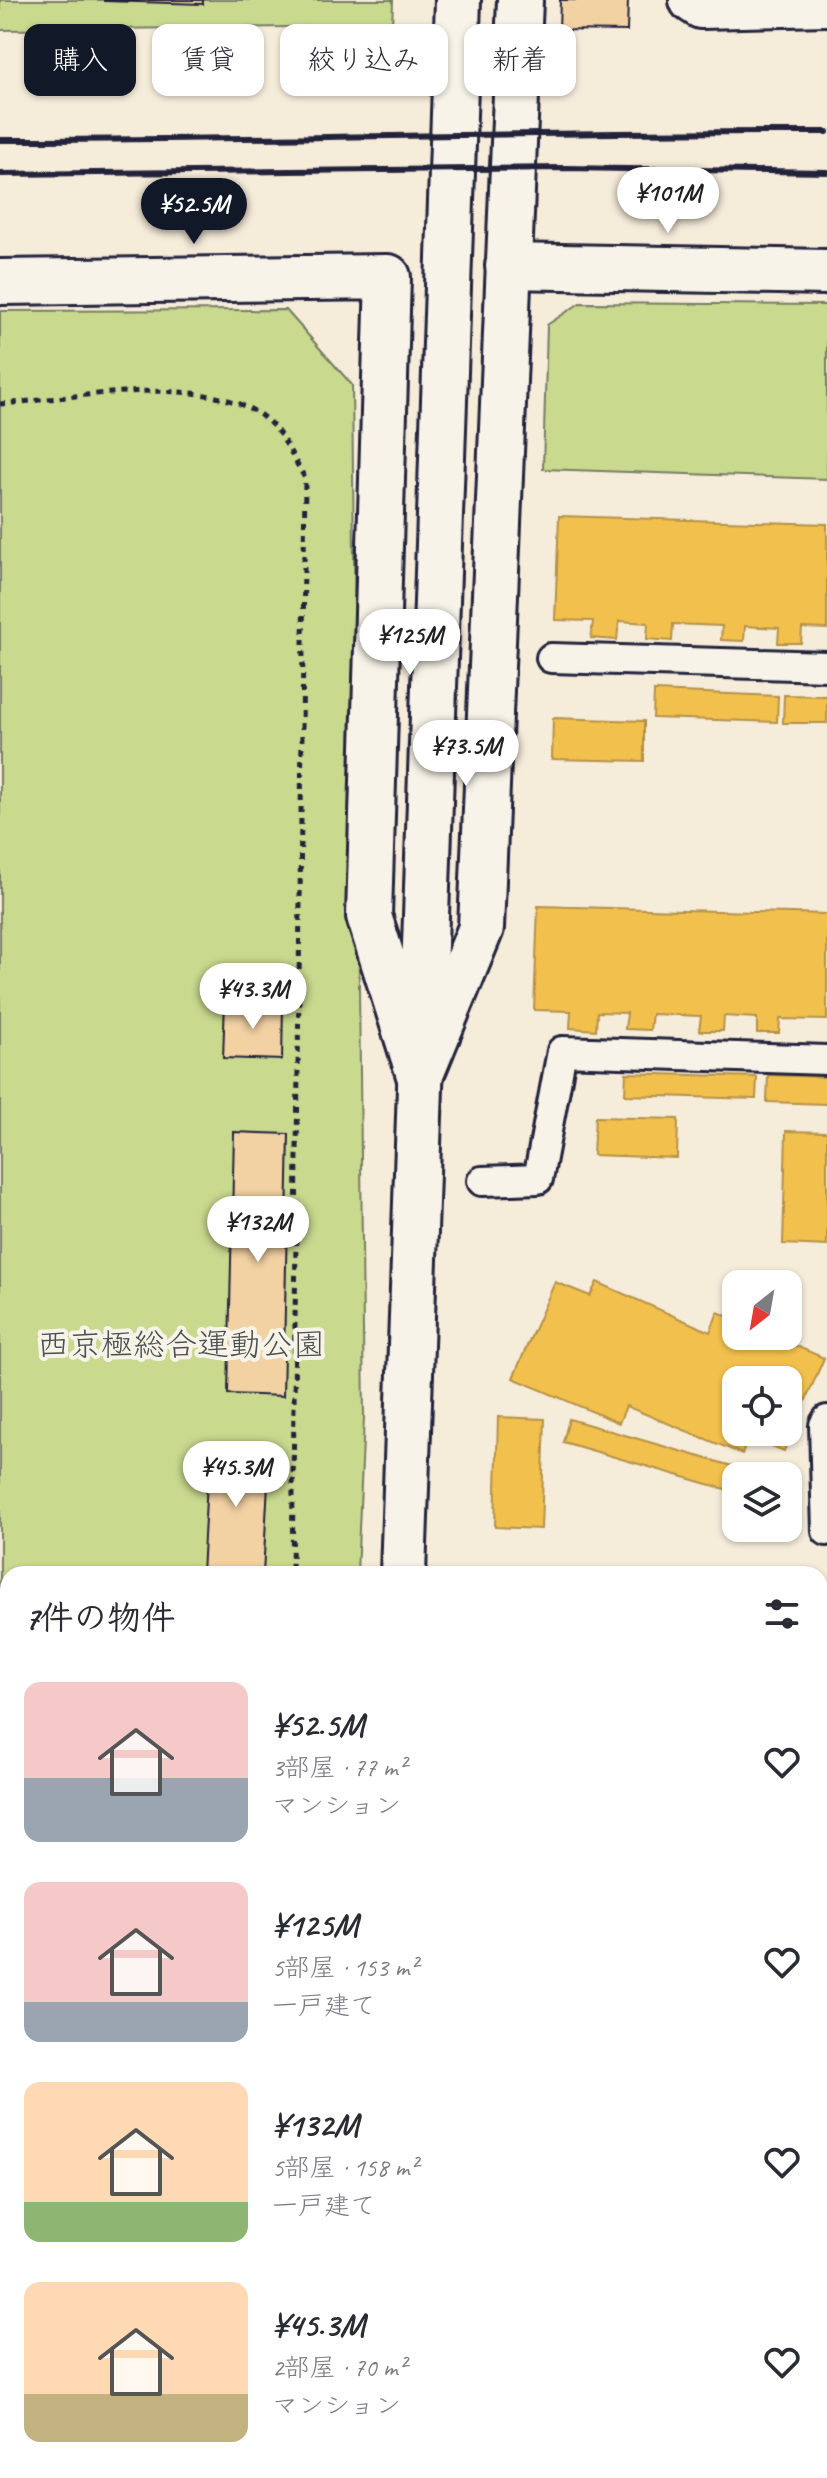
<!DOCTYPE html>
<html lang="ja">
<meta charset="utf-8">
<style>
:root{--surface:#fff;--page:#f2f2f3;--text:#2b2b33;--muted:#7c7c81;--accent:#111827}
body{margin:0;font-family:Caveat,"Klee One",sans-serif;background:var(--page);color:var(--text);height:100vh;display:flex;flex-direction:column;font-size:30px;white-space:nowrap}
*{box-sizing:border-box;margin:0}
p{font-size:26px;color:var(--muted)}
.icon{flex:none;width:44px;height:44px;fill:none;stroke:currentColor;stroke-width:2;stroke-linecap:round;stroke-linejoin:round}
.map{position:relative;flex:1;overflow:hidden}
.sheet{position:absolute;left:0px;top:1566px;width:828px;height:912px;display:flex;flex-direction:column;background:var(--surface);border-radius:24px 24px 0 0;box-shadow:0 2px 6px #0004}
.sheet>*{flex:none}
.top-card{position:absolute;left:24px;top:24px;width:780px;height:72px;display:flex;gap:16px}
.needle{width:52px;rotate:211deg}
.controls{position:absolute;left:722px;top:1270px;display:grid;gap:16px}
.controls a{display:grid;place-items:center;width:80px;height:80px;border-radius:16px;background:var(--surface);box-shadow:0 2px 6px #0004;font-size:40px}
.price{position:absolute;translate:-50% -68px;padding:0 18px;border-radius:28px;background:#fff;color:#222;font-size:26px;line-height:52px;filter:drop-shadow(0 2px 4px #0008)}
.price::after{content:'';position:absolute;left:50%;top:48px;width:24px;height:18px;margin-left:-12px;background:inherit;clip-path:polygon(0 0,100% 0,50% 100%)}
.price.active{background:var(--accent);color:#fff}
ul{padding:0;list-style:none}
li{display:flex;align-items:center;gap:24px;height:200px;padding:0 24px}
li span{display:grid;place-items:center;flex:none;width:224px;height:160px;border-radius:16px;color:#555}
li>.icon{margin-inline-start:auto}
span .icon{width:96px;height:96px;fill:#fffc;stroke-width:1}
li b{font-size:34px}
h2{display:flex;justify-content:space-between;align-items:center;height:96px;padding:0 24px;font-size:34px}
.pill{padding:0 28px;border-radius:16px;background:var(--surface);box-shadow:0 2px 6px #0004;font-size:28px;line-height:72px}
.pill.active{background:var(--accent);color:#fff}
.map>svg:first-child{display:block}
.green{fill:#c9d98e;stroke:#767e64;stroke-width:2}
.homes{fill:#f2c14e;stroke:#b49148;stroke-width:2;fill-rule:evenodd}
.public{fill:#17a398;stroke:#1a7c7c;stroke-width:2}
.building{fill:#f2d1a3;stroke:#22223b;stroke-width:2}
.lines{fill:none;stroke-linecap:round;stroke-linejoin:round}
.service-casing{stroke:#22223b;stroke-width:34}
.minor-casing{stroke:#22223b;stroke-width:50}
.tertiary-casing{stroke:#22223b;stroke-width:50}
.path{stroke:#22223b;stroke-width:5;stroke-dasharray:6 6;stroke-linecap:butt}
.service{stroke:#f7f3e8;stroke-width:28}
.minor{stroke:#f7f3e8;stroke-width:44}
.tertiary{stroke:#f7f3e8;stroke-width:44}
.rail{stroke:#22223b;stroke-width:6}
.labels{text-anchor:middle;stroke-width:8;stroke-linejoin:round;paint-order:stroke}
.park-label{font-size:32px;fill:#4c5050;stroke:#f7f3e8}
</style>
<div class="map">
<svg width="827" height="2478" viewBox="0 0 827 2478">
<rect width="100%" height="100%" fill="#f6ecda"/>
<filter id="ink" filterUnits="userSpaceOnUse"><feTurbulence type="fractalNoise" baseFrequency=".0125" numOctaves="2"/><feDisplacementMap in="SourceGraphic" scale="16" xChannelSelector="R" yChannelSelector="G"/><feConvolveMatrix kernelMatrix="1 2 1 2 8 2 1 2 1" color-interpolation-filters="sRGB"/></filter>
<g filter="url(#ink)">
<path class="green" d="M0,0H393L392,26L0,30Z
M580,303L827,305V479L543,469L547,325Z
M286,310L352,385L364,1417L357,1574H8V2470H331V2478H0V311Z"/>
<path class="homes" d="M559,516L827,524V629L802,628L801,643H778L779,628L745,626L744,641L721,640L722,626L673,624L672,641L647,639L648,623L619,621L617,640L591,638L593,621L555,620Z
M654,691L778,696L777,722L653,718Z
M784,695L827,696V723H783Z
M553,718L644,721V761L552,759Z
M538,906L827,914V1020L780,1019L779,1033H757V1018L724,1016L723,1031H699L701,1016L652,1014L650,1030L625,1029L627,1013L597,1012L596,1030L570,1028L571,1011L534,1010Z
M626,1073L757,1077L756,1099L625,1095Z
M768,1075L827,1077V1104L767,1102Z
M595,1117L678,1119L677,1158L593,1155Z
M786,1131L827,1132V1246L783,1244Z
M555,1282L590,1296L597,1282L710,1332L718,1312L736,1320V1336H773L824,1358L784,1451L749,1437L742,1454L626,1406L619,1423L513,1378ZM736,1380H788V1432H736Z
M498,1417L545,1419L541,1529L495,1527Z
M569,1419L739,1468L732,1491L563,1442Z"/>
<path class="public" d="M0,2328L8,2342V2470H52L54,2478H0Z"/>
<path class="building" d="M104,0H203V4L104,1Z
M560,0H628L627,31L559,30Z
M225,1001L283,1003L282,1060L223,1058Z
M234,1132L289,1134L283,1396L228,1394Z
M209,1443L270,1447L263,1574H202Z
M0,2225L8,2236V2289L0,2278Z
M443,2470H577V2478H443Z"/>
<g class="lines">
<defs>
<path id="service" d="M551,658L827,666
M482,1181L538,1179L562,1051L827,1060
M827,1420L824,1425L827,1531
M820,1859L827,1860
M820,2285L827,2249
M820,2395H827
M190,2478V2470"/>
<path id="minor" d="M692,0L701,6L827,3
M508,266L827,272
M0,282L388,277L369,916L419,1075
M422,1072L481,928L520,0
M792,2478L793,2470"/>
<path id="tertiary" d="M403,1574L458,0
M373,2478V2470"/>
</defs>
<use href="#service" class="service-casing"/>
<use href="#minor" class="minor-casing"/>
<use href="#tertiary" class="tertiary-casing"/>
<path class="path" d="M0,404C70,399 220,368 273,426C286,440 295,462 305,478L292,1574
M0,2101L8,2102"/>
<use href="#service" class="service"/>
<use href="#minor" class="minor"/>
<use href="#tertiary" class="tertiary"/>
<path class="rail" d="M0,140C276,140 551,131 827,132
M0,174L565,168L827,172"/>
</g>
</g>
<g class="labels">
<g class="park-label">
<text x="181" y="1355">西京極総合運動公園</text>
</g>
</g>
</svg>
<div class="controls">
<a><svg class="needle" viewBox="-14 -14 28 28"><path d="M0-13l5 13h-10z" fill="#e53935"/><path d="M0 13l5-13h-10z" fill="#7c7c81"/></svg></a>
<a><svg class="icon" aria-label="locate" viewBox="0 0 24 24"><circle cx="12" cy="12" r="6"/><path d="M12 2v4M12 18v4M2 12h4M18 12h4"/></svg></a>
<a><svg class="icon" aria-label="layers" viewBox="0 0 24 24"><path d="M12 4l9 5-9 5-9-5zM3 14l9 5 9-5"/></svg></a>
</div>
<b class="price" style="left:668px;top:235px">¥101M</b>
<b class="price active" style="left:194px;top:246px">¥52.5M</b>
<b class="price" style="left:410px;top:677px">¥125M</b>
<b class="price" style="left:466px;top:788px">¥73.5M</b>
<b class="price" style="left:253px;top:1031px">¥43.3M</b>
<b class="price" style="left:258px;top:1264px">¥132M</b>
<b class="price" style="left:236px;top:1509px">¥45.3M</b>
<div class="top-card">
<a class="pill active">購入</a>
<a class="pill">賃貸</a>
<a class="pill">絞り込み</a>
<a class="pill">新着</a>
</div>
<section class="sheet">
<h2>7件の物件<svg class="icon" aria-label="filters" viewBox="0 0 24 24"><path d="M4 7h16M4 17h16"/><circle cx="9" cy="7" r="2"/><circle cx="15" cy="17" r="2"/></svg></h2>
<ul>
<li><span style="background:linear-gradient(#f6c9c9 60%,#9aa5b1 0)"><svg class="icon" aria-label="home" viewBox="0 0 24 24"><path d="M3 11l9-7 9 7M6 9v11h12V9"/></svg></span><div><b>¥52.5M</b><p>3部屋 · 77 m²</p><p>マンション</p></div><svg class="icon" aria-label="heart" viewBox="0 0 24 24"><path d="M12 20l-8-8c-3-5 5-10 8-4 3-6 11-1 8 4z"/></svg></li>
<li><span style="background:linear-gradient(#f6c9c9 75%,#9aa5b1 0)"><svg class="icon" aria-label="home" viewBox="0 0 24 24"><path d="M3 11l9-7 9 7M6 9v11h12V9"/></svg></span><div><b>¥125M</b><p>5部屋 · 153 m²</p><p>一戸建て</p></div><svg class="icon" aria-label="heart" viewBox="0 0 24 24"><path d="M12 20l-8-8c-3-5 5-10 8-4 3-6 11-1 8 4z"/></svg></li>
<li><span style="background:linear-gradient(#ffd9b3 75%,#8fb573 0)"><svg class="icon" aria-label="home" viewBox="0 0 24 24"><path d="M3 11l9-7 9 7M6 9v11h12V9"/></svg></span><div><b>¥132M</b><p>5部屋 · 158 m²</p><p>一戸建て</p></div><svg class="icon" aria-label="heart" viewBox="0 0 24 24"><path d="M12 20l-8-8c-3-5 5-10 8-4 3-6 11-1 8 4z"/></svg></li>
<li><span style="background:linear-gradient(#ffd9b3 70%,#c2b280 0)"><svg class="icon" aria-label="home" viewBox="0 0 24 24"><path d="M3 11l9-7 9 7M6 9v11h12V9"/></svg></span><div><b>¥45.3M</b><p>2部屋 · 70 m²</p><p>マンション</p></div><svg class="icon" aria-label="heart" viewBox="0 0 24 24"><path d="M12 20l-8-8c-3-5 5-10 8-4 3-6 11-1 8 4z"/></svg></li>
</ul>
</section>
</div>
